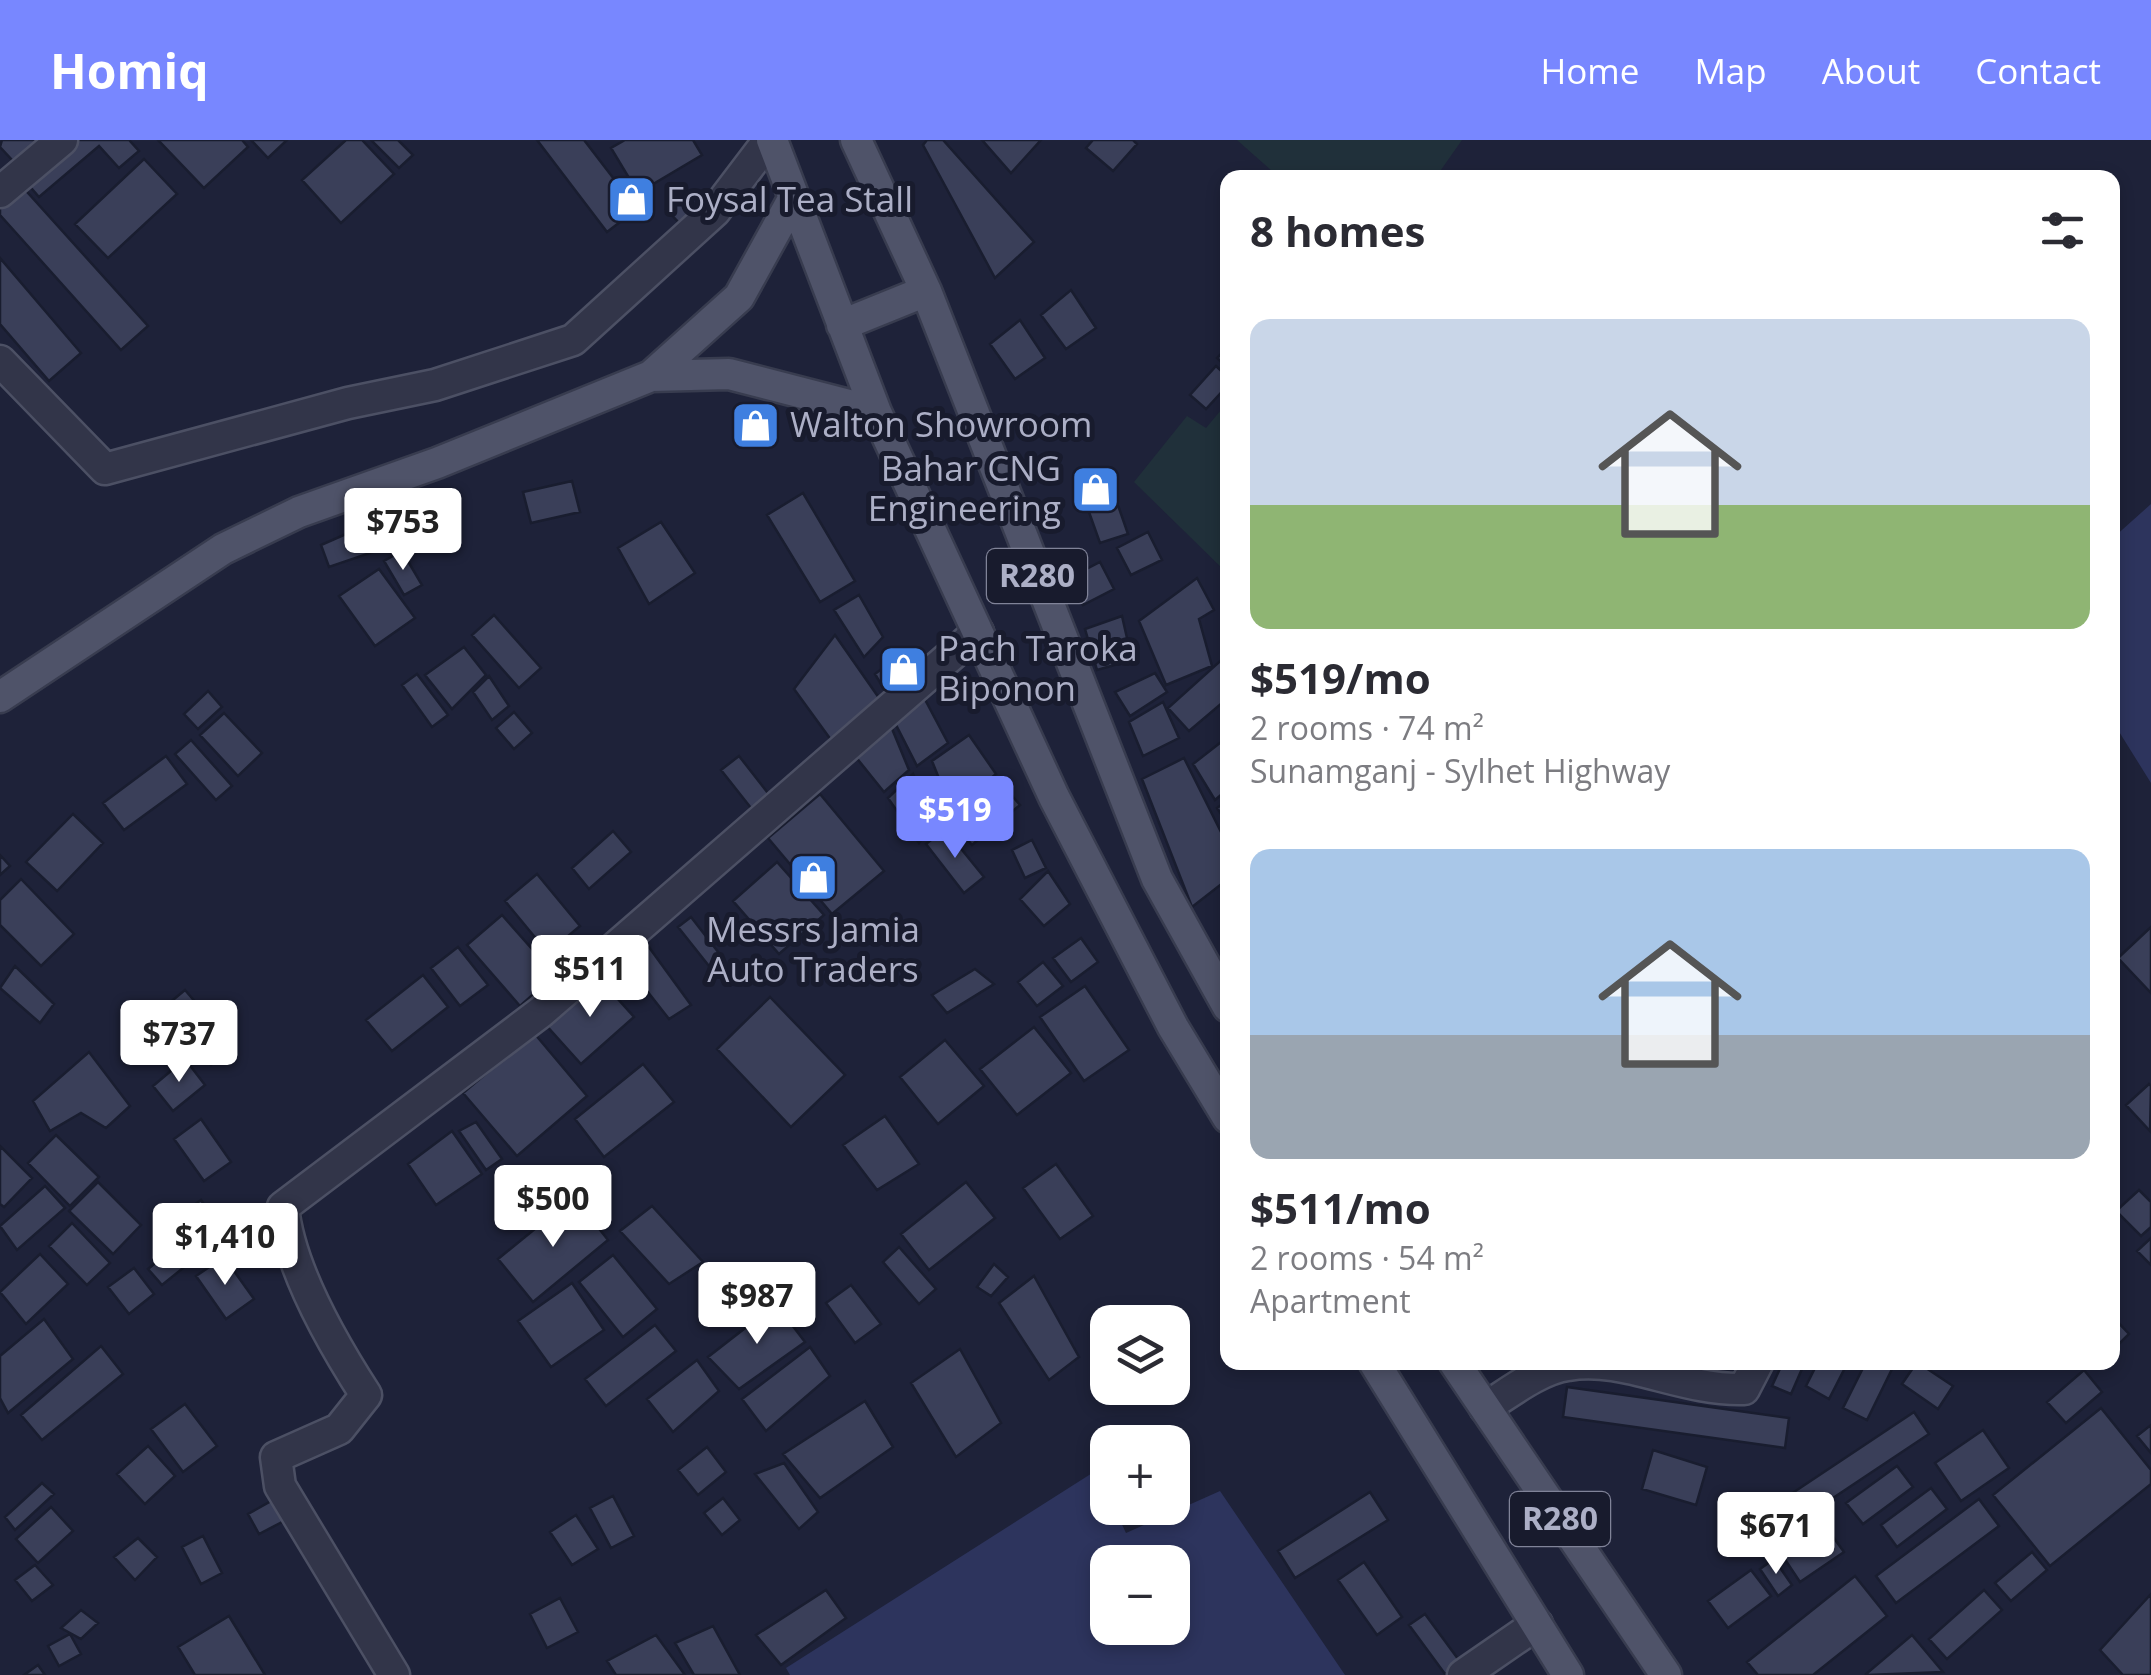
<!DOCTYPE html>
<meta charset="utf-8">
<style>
:root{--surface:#fff;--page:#f7f7f7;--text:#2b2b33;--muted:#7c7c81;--accent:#7887ff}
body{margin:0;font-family:"Open Sans",sans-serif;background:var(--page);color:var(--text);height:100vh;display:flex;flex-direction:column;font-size:38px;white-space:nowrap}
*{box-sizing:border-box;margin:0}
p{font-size:32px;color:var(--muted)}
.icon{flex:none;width:55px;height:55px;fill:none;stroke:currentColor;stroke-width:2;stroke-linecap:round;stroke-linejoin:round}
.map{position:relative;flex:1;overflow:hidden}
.details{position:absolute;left:1220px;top:30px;width:900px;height:1200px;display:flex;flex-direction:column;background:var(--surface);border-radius:20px;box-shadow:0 5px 15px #0003}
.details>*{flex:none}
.controls{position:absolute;left:1090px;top:1165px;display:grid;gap:20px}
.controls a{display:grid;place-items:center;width:100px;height:100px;border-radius:20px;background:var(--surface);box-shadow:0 5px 15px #0003;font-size:50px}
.price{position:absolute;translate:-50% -85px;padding:0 22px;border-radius:10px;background:#fff;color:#222;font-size:32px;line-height:65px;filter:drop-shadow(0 2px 5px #0008)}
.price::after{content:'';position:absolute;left:50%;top:60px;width:30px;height:22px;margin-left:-15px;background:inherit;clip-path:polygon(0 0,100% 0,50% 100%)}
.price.selected{background:var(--accent);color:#fff}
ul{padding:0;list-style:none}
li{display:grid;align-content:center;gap:20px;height:530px;padding:0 30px}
li span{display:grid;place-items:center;height:310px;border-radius:20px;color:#555}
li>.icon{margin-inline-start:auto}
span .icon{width:180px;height:180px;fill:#fffc;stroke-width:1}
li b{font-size:42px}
h2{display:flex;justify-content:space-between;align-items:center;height:120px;padding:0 30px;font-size:42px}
header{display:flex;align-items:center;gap:60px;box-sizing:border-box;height:140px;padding:0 50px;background:var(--accent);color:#fff}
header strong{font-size:48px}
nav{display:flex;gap:55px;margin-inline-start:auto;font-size:35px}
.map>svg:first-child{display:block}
.green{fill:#20303a}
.water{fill:#2d345d;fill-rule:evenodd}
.building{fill:#3a3f59;stroke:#191d2f;stroke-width:2.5}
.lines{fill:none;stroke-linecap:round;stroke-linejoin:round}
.minor-casing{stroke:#4c5064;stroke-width:35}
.primary-casing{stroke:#383c4f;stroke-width:35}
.minor{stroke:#323549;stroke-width:30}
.primary{stroke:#4f5369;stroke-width:30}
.labels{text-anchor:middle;stroke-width:10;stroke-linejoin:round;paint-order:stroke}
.shield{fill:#181b2d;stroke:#808398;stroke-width:2.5}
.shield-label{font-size:32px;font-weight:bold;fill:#acafc6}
.poi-label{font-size:35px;fill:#acafc6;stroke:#181b2d;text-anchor:start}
</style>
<header>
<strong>Homiq</strong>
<nav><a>Home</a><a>Map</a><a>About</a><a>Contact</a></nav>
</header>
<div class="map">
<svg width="2151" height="1535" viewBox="0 0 2151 1535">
<rect width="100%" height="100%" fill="#1e2239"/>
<path class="green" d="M1237,0H1462L1436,37L1280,38Z
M1227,263V433L1134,342L1187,276L1206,288Z"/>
<path class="water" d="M2151,364V643L2113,582V398Z
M1097,1330L1107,1354L1108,1368H1114L1126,1393L1220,1351L1345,1535H790L786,1528ZM1108,1422H1172V1488H1108Z"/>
<path class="building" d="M2,0H40L14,22L0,7Z
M76,0H129L139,11L119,28L99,6L39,57L26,42Z
M158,0H242L248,7L204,48Z
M251,0H287L268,18Z
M346,0H362L394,34L341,83L302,40Z
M371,0H398L413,15L399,28Z
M537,0H584L637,69L607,92Z
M625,0H693L702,15L638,53L611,8Z
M927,0H943L1034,102L995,138L923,5Z
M982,0H1041L1011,33Z
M1093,0H1133L1137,4L1113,31L1086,8Z
M144,19L177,54L108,118L75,84Z
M19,43L148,186L121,210L0,75V60Z
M685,52L700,71L683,87L666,69Z
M0,118L81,213L49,241L0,184Z
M1071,150L1096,188L1066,209L1041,175Z
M1020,180L1045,218L1015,239L990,204Z
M1225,210L1228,212V228L1217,218Z
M1216,226L1228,237V245L1206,269L1190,255Z
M572,341L580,372L531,383L523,352Z
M1112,348L1128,394L1100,403L1084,358Z
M803,353L855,441L820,462L767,375Z
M661,382L695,433L649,464L618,408Z
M371,383L376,411L329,427L321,405Z
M1148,392L1162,420L1131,435L1117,408Z
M402,411L422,445L404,455L384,421Z
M1100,422L1114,449L1083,465L1069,438Z
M379,429L415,478L375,506L339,456Z
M1197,438L1214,470L1199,479L1212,526L1166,545L1139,481Z
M859,455L883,497L864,517L834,470Z
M494,475L541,528L519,548L472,495Z
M1122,476L1132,520L1097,530L1085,489Z
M835,495L886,568L834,604L794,549Z
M464,507L486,535L452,569L425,535Z
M1228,514V558L1189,591L1168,568Z
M889,523L904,541L889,558L875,534Z
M1155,533L1167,552L1130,576L1115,552Z
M417,534L448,575L432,587L402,545Z
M489,536L509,566L492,580L473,552Z
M208,551L222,567L198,589L184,574Z
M921,552L948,603L917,626L892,577Z
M1163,562L1179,598L1143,616L1129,582Z
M514,572L532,593L514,609L496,588Z
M224,573L262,613L238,636L200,595Z
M888,579L909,630L884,652L851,611Z
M969,595L996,634L952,671L932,621Z
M1225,599L1228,649L1215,660L1193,624Z
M191,600L232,646L216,660L175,614Z
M166,616L187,644L124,690L103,663Z
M739,616L771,657L751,668L721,630Z
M1184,618L1228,706V739L1192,767L1142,639Z
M913,634L933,682L919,703L888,658Z
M998,640L1020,665L972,705L951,680Z
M820,654L884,731L832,774L768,698Z
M1228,660V684L1217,668Z
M73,674L103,703L57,751L26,722Z
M945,689L984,737L964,753L926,704Z
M613,691L631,712L589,749L572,728Z
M1032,700L1046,728L1025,738L1012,710Z
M0,715L10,726L0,735Z
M777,722L824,775L779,814L733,761Z
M1048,731L1070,764L1044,786L1020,759Z
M537,734L580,786L548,813L505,761Z
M21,739L74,794L41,826L0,785V760Z
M502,775L555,835L520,866L467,805Z
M691,777L722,817L709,826L678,787Z
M2151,787V853L2118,818Z
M1081,798L1098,822L1071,842L1053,818Z
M643,799L691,865L669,879L622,819Z
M458,807L488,845L460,866L431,828Z
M1043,822L1063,846L1037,866L1018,842Z
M15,826L54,864L40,883L0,848Z
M975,829L994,844L947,873L932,855Z
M423,835L448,867L392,911L366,880Z
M598,837L634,877L581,924L545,884Z
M1085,846L1129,910L1084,941L1040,877Z
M185,850L233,906L211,925L162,869Z
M770,857L845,935L791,987L717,909Z
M1034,887L1071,933L1017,975L980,929Z
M534,893L587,956L517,1016L463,953Z
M945,900L984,946L938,984L900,937Z
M89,912L130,966L106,988L81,973L50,991L33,961Z
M185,919L205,945L173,971L153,946Z
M643,924L674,962L604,1017L575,979Z
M2149,944L2151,946L2150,991L2126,965Z
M885,976L919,1024L877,1050L843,1005Z
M201,979L231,1022L204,1041L174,999Z
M476,982L502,1019L486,1030L459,991Z
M452,991L482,1034L436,1065L408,1024Z
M56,995L99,1037L70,1066L28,1023Z
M0,1006L32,1038L4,1067L0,1064Z
M1056,1024L1093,1076L1060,1099L1023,1048Z
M98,1042L141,1085L113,1114L69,1071Z
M966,1042L995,1078L929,1130L901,1094Z
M45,1046L65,1068L17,1110L0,1086Z
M2139,1050L2151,1062V1087L2141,1096L2116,1071Z
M574,1057L608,1100L533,1162L498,1119Z
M201,1060L230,1103L203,1122L173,1080Z
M652,1066L703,1122L669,1144L620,1091Z
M72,1083L110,1123L87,1145L49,1106Z
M2151,1098V1125L2137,1111Z
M179,1104L193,1120L162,1145L148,1129Z
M899,1107L936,1149L919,1164L883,1122Z
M40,1114L68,1144L26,1184L0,1152Z
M613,1115L657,1169L623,1197L579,1142Z
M224,1117L254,1159L226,1179L196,1136Z
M994,1124L1008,1137L991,1156L977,1147Z
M134,1128L154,1154L129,1174L108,1147Z
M1034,1136L1079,1217L1049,1240L999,1163Z
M572,1143L604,1190L551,1227L518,1181Z
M851,1145L881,1184L855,1203L826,1163Z
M776,1164L805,1202L739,1249L708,1217Z
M2112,1176L2129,1194L2112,1211Z
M44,1179L73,1219L8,1273L0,1258V1216Z
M655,1185L676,1211L606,1266L585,1239Z
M101,1206L123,1234L42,1300L21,1275Z
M810,1207L830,1236L766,1291L742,1259Z
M960,1209L1001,1283L956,1317L911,1243Z
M697,1220L719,1251L673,1292L647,1259Z
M1783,1222H1805L1791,1254L1772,1246Z
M1818,1222H1848L1829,1259L1806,1246Z
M1866,1222L1893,1227L1867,1280L1843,1268Z
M1917,1222L1953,1246L1938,1269L1902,1244Z
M2084,1230L2102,1252L2066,1283L2047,1262Z
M1567,1247L1789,1278L1785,1308L1563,1277Z
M865,1261L893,1307L820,1358L783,1314Z
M185,1264L217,1306L183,1332L151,1289Z
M2101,1268L2151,1330V1344L2050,1426L1993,1355Z
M1914,1272L1929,1294L1797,1382L1782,1360Z
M2151,1285V1313L2137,1296Z
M1983,1290L2009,1328L1961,1361L1935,1323Z
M148,1306L175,1336L145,1364L117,1334Z
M707,1307L726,1332L698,1355L678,1330Z
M1653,1310L1707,1327L1696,1365L1642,1349Z
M784,1323L818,1372L799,1389L755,1334Z
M1897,1326L1913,1347L1863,1384L1846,1363Z
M42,1343L54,1354L15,1390L5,1377Z
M1931,1348L1947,1369L1897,1407L1881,1385Z
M1370,1352L1388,1380L1295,1438L1278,1411Z
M613,1356L634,1396L611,1408L590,1368Z
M723,1358L740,1380L722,1395L704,1373Z
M1979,1359L1999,1386L1896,1463L1876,1436Z
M273,1360L284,1381L259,1394L248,1374Z
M51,1367L73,1391L38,1423L16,1399Z
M576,1375L598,1409L572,1425L550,1392Z
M1823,1383L1844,1412L1800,1442L1780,1412Z
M203,1396L222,1433L201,1444L182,1407Z
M138,1398L157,1417L135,1440L114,1417Z
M2032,1412L2047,1430L2011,1461L1995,1443Z
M1774,1419L1792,1445L1778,1456L1760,1429Z
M1364,1422L1402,1477L1377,1495L1338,1440Z
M35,1425L53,1445L32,1461L15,1440Z
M1751,1430L1771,1456L1728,1488L1708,1461Z
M1855,1436L1887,1476L1813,1535H1758L1747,1522Z
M826,1450L846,1478L781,1525L756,1495Z
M1984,1450L2002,1470L1947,1519L1929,1499Z
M2151,1454V1535H2123L2100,1510Z
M560,1458L578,1492L547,1508L530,1474Z
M81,1470L98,1483L81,1499L61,1488Z
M1425,1474L1461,1523L1445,1534L1409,1485Z
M229,1476L265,1535H195L178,1507Z
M713,1486L740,1535H694L675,1503Z
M70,1494L81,1514L59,1526L48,1506Z
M656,1495L685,1535H616L607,1521Z
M1912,1495L1943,1532L1867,1535L1866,1534Z
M38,1525L45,1535H24Z"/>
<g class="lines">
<defs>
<path id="minor" d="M0,52L62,0
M0,221L105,329L348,263L435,245L573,200L715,71L769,0
M1485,1268C1509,1253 1539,1229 1568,1225C1624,1215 1681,1251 1744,1249L1758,1222
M394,1535L280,1346L276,1317L339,1289L366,1255C333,1204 289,1128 283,1067L541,872L978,492
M1463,1535L1537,1484"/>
<path id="primary" d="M772,0L876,272L1054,657L1173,887L1228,978
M856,0L926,151L1157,739L1228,867
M842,185L926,151
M651,236L729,234L876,272
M0,557L223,409L299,372L437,323L651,236L739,157L792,61
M1374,1222L1568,1535
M1454,1222L1666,1535"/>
</defs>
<use href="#minor" class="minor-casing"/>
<use href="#primary" class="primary-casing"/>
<use href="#minor" class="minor"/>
<use href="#primary" class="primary"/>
</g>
<defs>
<symbol id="shop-square" viewBox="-11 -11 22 22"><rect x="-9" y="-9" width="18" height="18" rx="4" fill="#3f7fe0" stroke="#181b2d"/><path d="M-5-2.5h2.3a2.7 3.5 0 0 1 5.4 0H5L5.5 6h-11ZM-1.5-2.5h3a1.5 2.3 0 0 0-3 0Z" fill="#fff"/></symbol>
</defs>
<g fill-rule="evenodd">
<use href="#shop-square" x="604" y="32" width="55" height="55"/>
<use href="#shop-square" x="728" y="258" width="55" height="55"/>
<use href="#shop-square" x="1068" y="322" width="55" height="55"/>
<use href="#shop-square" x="876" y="502" width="55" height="55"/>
<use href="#shop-square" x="786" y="710" width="55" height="55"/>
</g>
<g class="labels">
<g class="shield">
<rect x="987" y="409" width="100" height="54" rx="8"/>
<rect x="1510" y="1352" width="100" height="54" rx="8"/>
</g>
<g class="shield-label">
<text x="1037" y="447">R280</text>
<text x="1560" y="1390">R280</text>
</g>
<g class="poi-label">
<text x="666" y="72">Foysal Tea Stall</text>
<text x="790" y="297">Walton Showroom</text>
<text x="1061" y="341" text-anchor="end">Bahar CNG<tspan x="1061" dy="40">Engineering</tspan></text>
<text x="938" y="521">Pach Taroka<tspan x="938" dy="40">Biponon</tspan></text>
<text x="813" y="802" text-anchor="middle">Messrs Jamia<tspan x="813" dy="40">Auto Traders</tspan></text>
</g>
</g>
</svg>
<div class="controls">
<a><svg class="icon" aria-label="layers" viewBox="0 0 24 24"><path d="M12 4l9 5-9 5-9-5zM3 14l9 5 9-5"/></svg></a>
<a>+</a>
<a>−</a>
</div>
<b class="price" style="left:403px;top:433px">$753</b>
<b class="price selected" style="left:955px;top:721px">$519</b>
<b class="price" style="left:590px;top:880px">$511</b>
<b class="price" style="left:179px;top:945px">$737</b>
<b class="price" style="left:553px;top:1110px">$500</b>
<b class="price" style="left:225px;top:1148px">$1,410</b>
<b class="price" style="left:757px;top:1207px">$987</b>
<b class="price" style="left:1776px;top:1437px">$671</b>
<section class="details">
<h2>8 homes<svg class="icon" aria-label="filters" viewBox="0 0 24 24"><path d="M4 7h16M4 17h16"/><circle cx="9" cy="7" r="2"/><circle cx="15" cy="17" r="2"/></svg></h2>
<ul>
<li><span style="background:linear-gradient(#c9d6e8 60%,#8fb573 0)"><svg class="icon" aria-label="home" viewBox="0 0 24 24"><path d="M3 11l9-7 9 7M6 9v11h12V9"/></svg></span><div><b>$519/mo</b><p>2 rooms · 74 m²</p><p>Sunamganj - Sylhet Highway</p></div></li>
<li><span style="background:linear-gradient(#a9c7e8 60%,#9aa5b1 0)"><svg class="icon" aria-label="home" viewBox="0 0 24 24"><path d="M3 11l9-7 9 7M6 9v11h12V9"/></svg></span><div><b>$511/mo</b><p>2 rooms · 54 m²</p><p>Apartment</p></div></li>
</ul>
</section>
</div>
